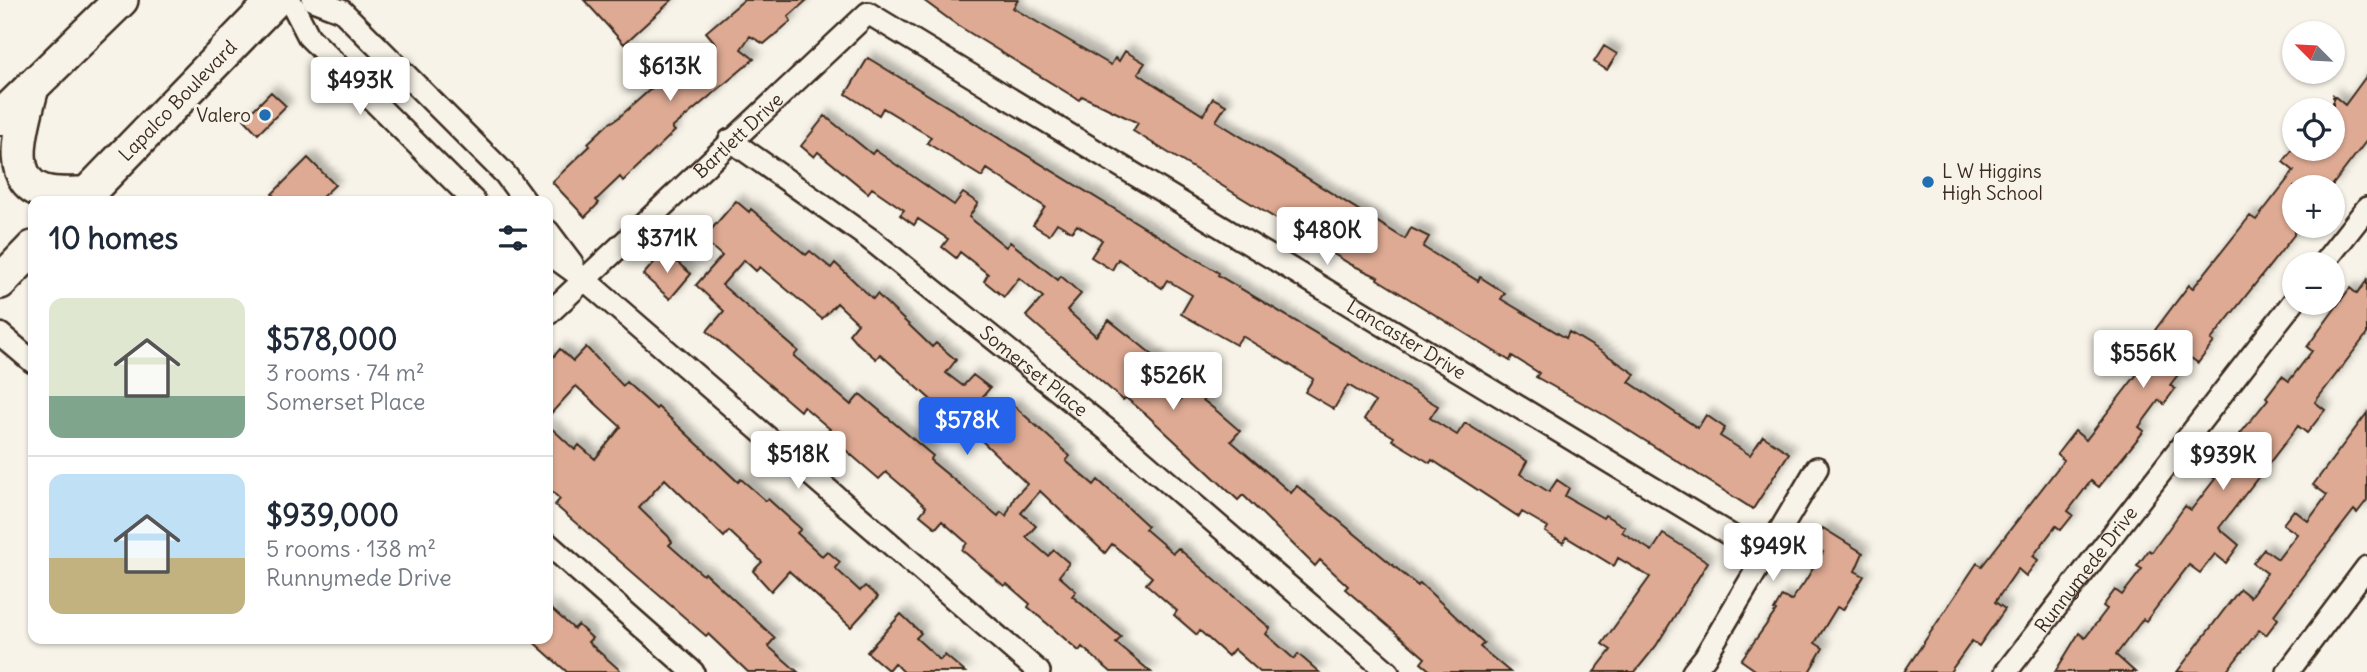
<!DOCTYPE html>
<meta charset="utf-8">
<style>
:root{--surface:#fff;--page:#f6f6f7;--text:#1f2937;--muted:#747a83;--line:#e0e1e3;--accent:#2563eb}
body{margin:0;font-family:Delius,sans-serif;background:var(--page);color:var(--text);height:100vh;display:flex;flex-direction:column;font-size:26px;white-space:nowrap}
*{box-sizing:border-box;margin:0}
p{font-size:23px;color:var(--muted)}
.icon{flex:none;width:38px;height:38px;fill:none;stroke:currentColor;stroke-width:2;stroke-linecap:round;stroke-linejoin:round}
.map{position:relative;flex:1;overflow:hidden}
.panel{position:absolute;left:28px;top:196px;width:525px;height:448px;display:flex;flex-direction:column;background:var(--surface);border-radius:14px;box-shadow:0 2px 5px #0004}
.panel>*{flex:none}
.needle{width:46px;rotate:294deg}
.tools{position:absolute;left:2282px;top:21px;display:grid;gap:14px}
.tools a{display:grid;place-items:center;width:63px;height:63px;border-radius:50%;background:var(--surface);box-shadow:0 2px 5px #0004;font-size:35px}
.price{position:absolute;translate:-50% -60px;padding:0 16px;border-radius:7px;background:#fff;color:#222;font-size:23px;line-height:46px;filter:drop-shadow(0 2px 4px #0008)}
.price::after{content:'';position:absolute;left:50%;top:42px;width:21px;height:16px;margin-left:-10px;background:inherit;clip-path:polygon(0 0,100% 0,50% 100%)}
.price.selected{background:var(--accent);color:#fff}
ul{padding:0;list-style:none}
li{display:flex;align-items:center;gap:21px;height:175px;padding:0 21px}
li+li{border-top:2px solid var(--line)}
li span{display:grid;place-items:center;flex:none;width:196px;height:140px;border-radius:14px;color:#555}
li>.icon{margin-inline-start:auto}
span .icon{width:84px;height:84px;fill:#fffc;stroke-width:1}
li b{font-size:30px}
h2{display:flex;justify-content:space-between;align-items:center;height:84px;padding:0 21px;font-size:30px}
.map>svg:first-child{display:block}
.building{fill:#deaa93;stroke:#3b2a1e;stroke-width:2;filter:url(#shadow)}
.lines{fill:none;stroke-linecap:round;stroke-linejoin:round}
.minor-casing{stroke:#3b2a1e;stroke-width:26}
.primary-casing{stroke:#3b2a1e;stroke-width:38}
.minor{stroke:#f7f3e8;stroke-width:21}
.primary{stroke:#f7f3e8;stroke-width:33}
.poi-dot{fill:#1f6fb2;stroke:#f7f3e8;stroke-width:2.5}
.labels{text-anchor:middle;stroke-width:6;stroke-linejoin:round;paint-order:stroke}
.street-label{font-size:19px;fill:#3b2a1e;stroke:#f7f3e8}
.poi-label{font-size:19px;fill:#3b2a1e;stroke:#f7f3e8;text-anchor:end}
</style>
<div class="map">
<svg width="2367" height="672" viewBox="0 0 2367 672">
<defs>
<filter id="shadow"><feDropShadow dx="6" dy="-6" stdDeviation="3.5" flood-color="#0004"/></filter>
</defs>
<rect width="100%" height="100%" fill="#f7f3e8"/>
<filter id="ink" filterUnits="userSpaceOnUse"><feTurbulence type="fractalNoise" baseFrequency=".0143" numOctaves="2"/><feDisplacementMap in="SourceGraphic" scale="14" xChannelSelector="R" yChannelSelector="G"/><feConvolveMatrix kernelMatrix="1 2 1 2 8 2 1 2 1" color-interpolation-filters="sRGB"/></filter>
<g filter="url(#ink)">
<path class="building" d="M584,0H672L624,44Z
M744,0H807L788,17L791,21L764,44L750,36L741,49L754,59L672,128L675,131L623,181L620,177L596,200L599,203L585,217L552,182L590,146L588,143L608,124L617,119L662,79L668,86L716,44L706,32Z
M923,0H1018L1013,8L1111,65L1115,58L1119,61L1125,51L1145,63L1138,73L1152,83L1203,115L1213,98L1226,105L1216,121L1405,239L1411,228L1429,237L1423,247L1478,281L1480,277L1505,293L1501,299L1566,338L1569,332L1604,353L1635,374L1629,382L1698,428L1706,415L1725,428L1720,436L1750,455L1763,436L1789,453L1753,509L1606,416L1536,377L1539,373L1512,356L1510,361L1377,279L1378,277L1350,264L1167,152L1133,131L1138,123L1082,96L1079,100L957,25Z
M1604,46L1617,54L1607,70L1594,62Z
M868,58L1219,273L1218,275L1438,406L1430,418L1457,435L1465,423L1527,461L1520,474L1549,492L1557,480L1569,488L1565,496L1603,518L1605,515L1625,527L1622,532L1652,551L1663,534L1708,562L1656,646L1635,672H1594L1611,650L1602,644L1650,577L1618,558L1614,566L1566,537L1563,543L1545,532L1548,527L1522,512L1519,517L1432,460L1430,463L1392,440L1394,437L1364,419L1375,402L1348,385L1334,409L1305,392L1313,379L1242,336L1236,345L1181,314L1192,295L1167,280L1162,288L1118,259L1112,270L1091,257L1102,240L1077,225L1072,232L1057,223L1049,235L1033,225L1045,207L987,169L982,177L927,143L931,137L883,108L879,115L846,94Z
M2367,75V140L2331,187H2294V235L2211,340L2214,342L2198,363L2191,358L2170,385L2175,389L2164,404L2159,400L2139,427L2144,431L2099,487L2091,481L2068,511L2073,515L2061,530L2056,526L2033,556L2038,560L2026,576L2018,569L1995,602L2005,609L1979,646L1972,641L1950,672H1904L1977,563L1982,566L2064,460L2057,454L2075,431L2086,440L2165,338L2155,330L2189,285L2193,288L2250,216L2256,220L2294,171L2283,162L2293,149H2333V95L2345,105Z
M271,92L286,106L258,134L244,119Z
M825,116L872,154L875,150L954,205L963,193L978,203L969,217L1006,247L1010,242L1058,280L1061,276L1081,294L1067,310L1096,336L1109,320L1138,343L1160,361L1146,378L1177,404L1189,389L1218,412L1240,431L1231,441L1291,493L1297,486L1418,586L1420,583L1484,643L1480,647L1510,672H1432L1421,663L1425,658L1345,589L1348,586L1320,560L1315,566L1243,495L1238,500L1148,416L1126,398L1123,400L1026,316L1043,297L1019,278L1004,297L984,281L988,274L960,252L956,258L942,247L948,239L918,219L914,225L900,215L904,210L872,188L868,193L818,152L814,157L801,146Z
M308,158L335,185L318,201H279L272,194Z
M736,201L749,212L751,209L806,255L810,251L831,268L835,263L873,299L877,294L932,347L936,343L956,360L946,373L963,386L973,375L990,388L959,425L880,354L876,359L856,342L849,334L858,323L837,303L822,319L760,267L756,271L744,260L722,285L798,351L794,356L851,405L860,394L933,456L930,460L998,516L1001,512L1006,516L1014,498L1027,484L982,441L1013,405L1070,456L1066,461L1094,485L1098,480L1148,526L1145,529L1173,553L1178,548L1270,628L1266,634L1294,659L1298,654L1319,672H1260L1234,649L1228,656L1200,631L1197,635L1174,615L1177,611L1146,584L1152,577L1112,544L1105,553L1040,491L1021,513L1036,526L1026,537L1048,556L1054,550L1069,563L1059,576L1076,591L1072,596L1121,637L1116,643L1151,672H1111L1082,647L1079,651L1028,607L1030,604L1007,584L1004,586L962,550L967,543L942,521L936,528L920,515L926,507L914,496L886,472L879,479L826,433L830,429L803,406L800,411L707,331L724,311L696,285L722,256L703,239Z
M664,251L691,274L670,299L643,275Z
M2367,280V334L2315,402L2325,410L2307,433L2298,426L2219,528L2239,545L2226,563L2215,554L2200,573L2189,565L2146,621L2143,619L2116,655L2135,672H2055L2079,633L2085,638L2107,609L2103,606L2115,590L2122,595L2142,569L2137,566L2149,550L2152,552L2185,506L2191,510L2215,479L2210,475L2220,461L2225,465L2246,439L2240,434L2268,399L2266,397L2282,376L2289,381L2312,351L2307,347L2350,288L2357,294Z
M586,347L623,386L626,382L656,409L658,407L738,482L741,479L766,501L768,499L801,529L797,533L822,556L827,551L840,562L835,568L860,591L865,586L878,597L851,627L789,571L771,591L753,571L762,562L729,531L724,537L665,479L639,508L668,536L672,542L669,545L703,575L705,573L775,638L768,646L798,672H748L708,634L706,636L555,505L560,499L548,488V425L575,450L579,445L595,459L621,427L576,386L548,417V363L560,349L573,361Z
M2367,413V500L2357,513L2354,510L2302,577L2274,615L2278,619L2266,635L2259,630L2226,672H2177L2240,589L2250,597L2267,573L2253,563L2264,549L2278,559L2297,534L2283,524L2294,510L2308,521L2327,495L2313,485Z
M1823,528L1863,553L1855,571L1864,576L1843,610L1837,607L1815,643L1823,648L1809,672H1758L1741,660L1776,611L1774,610L1782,596L1791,601L1804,583L1823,552L1813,546Z
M548,606L574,629L578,625L592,638L588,642L622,672H567L530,639H548Z
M901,614L921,633L916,638L940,660L945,655L965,672H904L894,663L888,670L867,652Z"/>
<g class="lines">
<defs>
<g id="minor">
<path d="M290,0L309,37L474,201"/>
<path d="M313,0L342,11L505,174L525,201"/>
<path id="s1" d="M730,140L870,239L1111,433L1388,672"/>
<path d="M548,231L572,263"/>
<path d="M548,253L584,279L1039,672"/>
<path d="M2323,264L2367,208"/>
<path id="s2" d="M548,314L868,13L1765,556"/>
<path d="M0,334L33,362"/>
<path d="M548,544L693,672"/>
<path d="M1693,672L1705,657L1817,468"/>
<path id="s3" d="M2006,672L2294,301"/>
<path d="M2288,672L2367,567"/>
</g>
<g id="primary">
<path d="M32,87C24,120 0,184 49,193C61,195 75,194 87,194"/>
<path d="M0,118L121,0"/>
<path id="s4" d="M80,201L275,0"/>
<path d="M0,282L33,248"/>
</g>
</defs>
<use href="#minor" class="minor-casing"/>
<use href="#primary" class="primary-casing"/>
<use href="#minor" class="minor"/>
<use href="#primary" class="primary"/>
</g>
</g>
<g class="poi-dot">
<circle cx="265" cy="115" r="7"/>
<circle cx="1928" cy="182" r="7"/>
</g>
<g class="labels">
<g class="street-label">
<text dy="7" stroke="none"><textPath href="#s4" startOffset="140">Lapalco Boulevard</textPath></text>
<text dy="7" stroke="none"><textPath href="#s2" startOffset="261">Bartlett Drive</textPath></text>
<text dy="7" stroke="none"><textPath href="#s2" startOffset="1069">Lancaster Drive</textPath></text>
<text dy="7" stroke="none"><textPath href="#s1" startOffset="382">Somerset Place</textPath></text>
<text dy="7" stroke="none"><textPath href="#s3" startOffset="130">Runnymede Drive</textPath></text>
</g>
<g class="poi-label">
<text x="251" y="122">Valero</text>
<text x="1942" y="178" text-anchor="start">L W Higgins<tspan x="1942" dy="22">High School</tspan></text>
</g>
</g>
</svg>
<div class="tools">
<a><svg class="needle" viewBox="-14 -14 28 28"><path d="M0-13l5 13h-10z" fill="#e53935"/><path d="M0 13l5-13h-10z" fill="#747a83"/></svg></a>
<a><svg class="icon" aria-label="locate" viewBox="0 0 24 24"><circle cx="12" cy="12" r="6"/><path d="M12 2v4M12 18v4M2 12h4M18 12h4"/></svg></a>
<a>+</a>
<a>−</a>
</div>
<b class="price" style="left:670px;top:103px">$613K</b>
<b class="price" style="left:360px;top:117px">$493K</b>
<b class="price" style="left:1327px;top:267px">$480K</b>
<b class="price" style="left:667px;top:275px">$371K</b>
<b class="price" style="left:2143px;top:390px">$556K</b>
<b class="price" style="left:1173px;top:412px">$526K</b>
<b class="price selected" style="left:967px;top:457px">$578K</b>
<b class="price" style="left:798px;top:491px">$518K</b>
<b class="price" style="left:2223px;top:492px">$939K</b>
<b class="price" style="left:1773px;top:583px">$949K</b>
<section class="panel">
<h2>10 homes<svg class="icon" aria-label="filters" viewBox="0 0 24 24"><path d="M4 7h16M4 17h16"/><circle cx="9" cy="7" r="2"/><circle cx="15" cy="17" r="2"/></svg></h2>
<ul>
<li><span style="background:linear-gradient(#dfe7d0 70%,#7fa58c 0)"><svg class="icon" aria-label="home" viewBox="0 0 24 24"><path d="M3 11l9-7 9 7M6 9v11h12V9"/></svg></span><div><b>$578,000</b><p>3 rooms · 74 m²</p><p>Somerset Place</p></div></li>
<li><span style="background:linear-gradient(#bfe0f5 60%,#c2b280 0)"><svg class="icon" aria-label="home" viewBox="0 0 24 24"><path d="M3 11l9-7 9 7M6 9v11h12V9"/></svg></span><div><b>$939,000</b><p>5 rooms · 138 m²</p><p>Runnymede Drive</p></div></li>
</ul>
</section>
</div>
